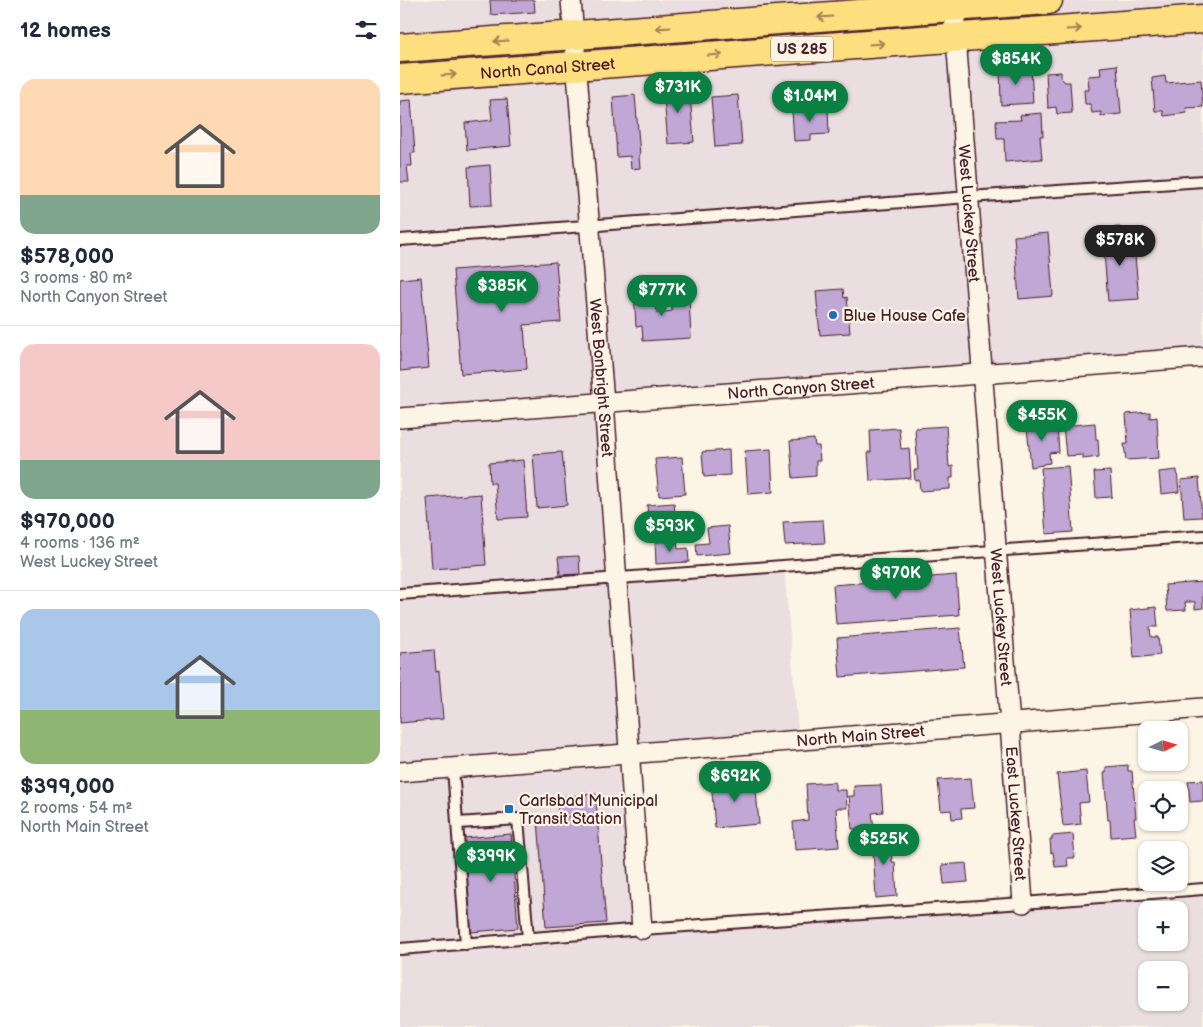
<!DOCTYPE html>
<meta charset="utf-8">
<style>
:root{--surface:#fff;--page:#f6f6f7;--text:#1f2937;--muted:#747a83;--line:#e0e1e3;--accent:#0b8043}
body{margin:0;font-family:"Balsamiq Sans",sans-serif;background:var(--page);color:var(--text);height:100vh;display:flex;flex-direction:column;font-size:19px;white-space:nowrap}
*{box-sizing:border-box;margin:0}
p{font-size:16px;color:var(--muted)}
.icon{flex:none;width:28px;height:28px;fill:none;stroke:currentColor;stroke-width:2;stroke-linecap:round;stroke-linejoin:round}
.map{position:relative;flex:1;overflow:hidden}
.details{display:flex;flex-direction:column;background:var(--surface);width:400px}
.details>*{flex:none}
.needle{width:32px;rotate:85deg}
.tools{position:absolute;left:738px;top:721px;display:grid;gap:10px}
.tools a{display:grid;place-items:center;width:50px;height:50px;border-radius:10px;background:var(--surface);box-shadow:0 1px 4px #0004;font-size:25px}
.price{position:absolute;translate:-50% -42px;padding:0 11px;border-radius:18px;background:var(--accent);color:#fff;font-size:16px;line-height:32px;filter:drop-shadow(0 1px 2px #0008)}
.price::after{content:'';position:absolute;left:50%;top:30px;width:15px;height:11px;margin-left:-8px;background:inherit;clip-path:polygon(0 0,100% 0,50% 100%)}
.price.selected{background:#222;color:#fff}
ul{padding:0;list-style:none}
li{display:grid;align-content:center;gap:10px;height:265px;padding:0 20px}
li+li{border-top:1px solid var(--line)}
li span{display:grid;place-items:center;height:155px;border-radius:15px;color:#555}
li>.icon{margin-inline-start:auto}
span .icon{width:90px;height:90px;fill:#fffc;stroke-width:1}
li b{font-size:21px}
h2{display:flex;justify-content:space-between;align-items:center;height:60px;padding:0 20px;font-size:21px}
main{display:flex;flex:1;min-height:0}
.map>svg:first-child{display:block}
.built{fill:#eadee0;fill-rule:evenodd}
.building{fill:#c0a7d5;stroke:#4a1f2b}
.lines{fill:none;stroke-linecap:round;stroke-linejoin:round}
.lane-casing{stroke:#4a1f2b;stroke-width:14}
.street-casing{stroke:#4a1f2b;stroke-width:22}
.highway-casing{stroke:#4a1f2b;stroke-width:31}
.lane{stroke:#fcf5e5;stroke-width:10}
.street{stroke:#fcf5e5;stroke-width:19}
.highway{stroke:#fedf80;stroke-width:28}
.oneway{stroke:#a47f56}
.poi-dot{fill:#1f6fb2;stroke:#fcf5e5;stroke-width:2}
.labels{text-anchor:middle;stroke-width:4.5;stroke-linejoin:round;paint-order:stroke}
.shield{fill:#fcf5e5;stroke:#7f5f63;stroke-width:1}
.shield-label{font-size:15px;font-weight:bold;fill:#4a1f2b}
.street-label{font-size:16px;fill:#4a1f2b;stroke:#fcf5e5}
.poi-label{font-size:16px;fill:#4a1f2b;stroke:#fcf5e5;text-anchor:start}
</style>
<main>
<section class="details">
<h2>12 homes<svg class="icon" aria-label="filters" viewBox="0 0 24 24"><path d="M4 7h16M4 17h16"/><circle cx="9" cy="7" r="2"/><circle cx="15" cy="17" r="2"/></svg></h2>
<ul>
<li><span style="background:linear-gradient(#ffd9b3 75%,#7fa58c 0)"><svg class="icon" aria-label="home" viewBox="0 0 24 24"><path d="M3 11l9-7 9 7M6 9v11h12V9"/></svg></span><div><b>$578,000</b><p>3 rooms · 80 m²</p><p>North Canyon Street</p></div></li>
<li><span style="background:linear-gradient(#f6c9c9 75%,#7fa58c 0)"><svg class="icon" aria-label="home" viewBox="0 0 24 24"><path d="M3 11l9-7 9 7M6 9v11h12V9"/></svg></span><div><b>$970,000</b><p>4 rooms · 136 m²</p><p>West Luckey Street</p></div></li>
<li><span style="background:linear-gradient(#a9c7e8 65%,#8fb573 0)"><svg class="icon" aria-label="home" viewBox="0 0 24 24"><path d="M3 11l9-7 9 7M6 9v11h12V9"/></svg></span><div><b>$399,000</b><p>2 rooms · 54 m²</p><p>North Main Street</p></div></li>
</ul>
</section>
<div class="map">
<svg width="803" height="1027" viewBox="0 0 803 1027">
<rect width="100%" height="100%" fill="#fcf5e5"/>
<filter id="ink" filterUnits="userSpaceOnUse"><feTurbulence type="fractalNoise" baseFrequency=".02" numOctaves="2"/><feDisplacementMap in="SourceGraphic" scale="10" xChannelSelector="R" yChannelSelector="G"/><feConvolveMatrix kernelMatrix="1 2 1 2 8 2 1 2 1" color-interpolation-filters="sRGB"/></filter>
<g filter="url(#ink)">
<path class="built" d="M0,0H803V357L204,402L217,576L384,566L399,741L229,754L242,929L803,889V1027H0ZM746,910H779V942H746ZM746,970H779V1002H746Z"/>
<path class="building" d="M90,0H134L135,12L91,15Z
M717,65L721,114L701,116V112L692,113L690,104H685L684,90H689L688,76L701,75L700,67Z
M631,67L633,103L601,105L600,68Z
M661,72V78L665,82H670L672,113L657,114L656,107L648,108L646,73Z
M765,76L766,83L801,80L803,107L786,108L787,113L764,116L763,111H755L752,78Z
M289,83L294,142L268,144L263,85Z
M235,95L240,155L239,156L240,168L231,169L230,156L217,157L213,97Z
M338,95L342,145L315,147L311,97Z
M107,99L111,146L67,150L65,123L92,120L90,100Z
M11,100L15,153H11L12,166H7L9,182H0V101Z
M428,108L429,134L411,135V140L394,141L392,110Z
M642,113L643,136H640L642,159L605,162L604,139H597L596,121L621,120L620,115Z
M90,165L92,205L70,206L68,167Z
M720,227L721,246L734,245L739,299L708,301L702,228Z
M648,233L653,296L619,299L614,236Z
M156,262L161,322L124,325L127,369L61,374L53,270Z
M21,277L29,368L0,371V279Z
M255,288L257,313L272,311L271,299L289,297L291,338L243,341L242,326L236,327L234,290Z
M443,289L444,298L447,297L450,333L420,335L416,291Z
M750,412V418L757,417L759,458L726,460L724,444H728L726,414Z
M650,419V426L657,425L659,452L649,453L650,463L643,464V465L631,467L627,428L632,427L631,421Z
M695,423L696,439H698L699,457L683,459V455L666,456L663,426Z
M546,426L549,467L553,466V478H550V489L520,491L519,480L515,481L514,470H518L515,428Z
M499,428L501,449L509,448L511,478L470,481L468,452H471L470,430Z
M414,439L415,446H419L420,461H416V476L393,478L390,441Z
M371,449L373,492L348,494L345,451Z
M329,450L330,475L304,477L302,452Z
M162,452L167,505L137,508L133,454Z
M282,457L285,494L259,496L255,459Z
M123,460L127,517L98,519L95,483H90L89,463Z
M668,466L673,532L646,534L641,468Z
M777,470L779,492L761,494L759,472Z
M710,471L712,497L696,498L694,472Z
M799,478L802,517L784,518L781,480Z
M81,494L86,565L32,569L27,498Z
M274,503L276,525L249,527L247,505Z
M423,520L425,543L385,545L383,522Z
M328,526L331,553L297,556L296,544L309,543L307,528Z
M277,540L278,549L288,548L289,562L256,564L255,542Z
M179,556L180,574L160,575L158,557Z
M556,575L559,615L436,624L433,585Z
M803,582V608L795,609V602H785L786,610L767,611L765,585Z
M756,607L758,627H750L751,637H758L760,655L734,658L730,610Z
M560,628L564,667L440,677L437,638Z
M34,650L36,672L39,671L43,719L0,723V653Z
M728,765V771H732L736,818H734L736,835L711,837L710,820H708L704,773H706V767Z
M686,771L689,802L679,803L681,824L663,826L657,774Z
M355,778L359,824L315,828L311,781Z
M571,778L574,808L561,809L562,818L552,819L551,810L541,811L538,780Z
M803,780V801L790,802L788,781Z
M435,782V790H446L447,808H436L439,847L395,850L393,822L408,820L406,784Z
M481,785L483,812L472,813L474,828L452,829L449,796H454V786Z
M196,794L197,814L158,817L157,797Z
M197,814L206,923L146,927L138,819Z
M490,832L492,862H495L497,896L476,898L472,833Z
M111,834L118,928L71,932L64,838Z
M673,834L675,858H667L668,866L655,867L653,852L651,853L650,839H652V836Z
M566,863L568,882L544,884L542,865Z"/>
<g class="lines">
<defs>
<path id="lane" d="M0,240L569,197L803,181
M0,594C268,573 535,556 803,536
M53,768L66,944
M58,823L118,819L128,939
M0,949L242,929L623,903L803,889"/>
<g id="street">
<path id="s1" d="M171,0L204,402L242,929"/>
<path id="s2" d="M553,0L610,724L623,903"/>
<path id="s3" d="M0,418L803,357"/>
<path id="s4" d="M0,772L803,708"/>
</g>
<g id="highway">
<path d="M0,48L648,0"/>
<path id="s5" d="M0,79L803,19"/>
</g>
</defs>
<use href="#lane" class="lane-casing"/>
<use href="#street" class="street-casing"/>
<use href="#highway" class="highway-casing"/>
<use href="#lane" class="lane"/>
<use href="#street" class="street"/>
<use href="#highway" class="highway"/>
</g>
<defs><path id="oneway-shaft" d="M-6 0H5M1.5-3L5.5 0L1.5 3" fill="none" stroke-width="1.6" stroke-linecap="round" stroke-linejoin="round" transform="scale(1.25)"/></defs>
<g class="oneway">
<use href="#oneway-shaft" transform="translate(425 17) rotate(176)"/>
<use href="#oneway-shaft" transform="translate(263 28) rotate(176)"/>
<use href="#oneway-shaft" transform="translate(674 29) rotate(-4)"/>
<use href="#oneway-shaft" transform="translate(101 41) rotate(176)"/>
<use href="#oneway-shaft" transform="translate(477 44) rotate(-4)"/>
<use href="#oneway-shaft" transform="translate(315 55) rotate(-4)"/>
<use href="#oneway-shaft" transform="translate(49 75) rotate(-4)"/>
</g>
</g>
<g class="poi-dot">
<circle cx="433" cy="315" r="5"/>
<rect x="104" y="804" width="10" height="10" rx="2.5"/>
</g>
<g class="labels">
<rect class="shield" x="371" y="36.5" width="62" height="25" rx="4"/>
<g class="shield-label">
<text x="402" y="54">US 285</text>
</g>
<g class="street-label">
<text dy="6" stroke="none"><textPath href="#s5" startOffset="148">North Canal Street</textPath></text>
<text dy="6" stroke="none"><textPath href="#s2" startOffset="214">West Luckey Street</textPath></text>
<text dy="6" stroke="none"><textPath href="#s1" startOffset="379">West Bonbright Street</textPath></text>
<text dy="6" stroke="none"><textPath href="#s3" startOffset="402">North Canyon Street</textPath></text>
<text dy="6" stroke="none"><textPath href="#s2" startOffset="619">West Luckey Street</textPath></text>
<text dy="6" stroke="none"><textPath href="#s4" startOffset="462">North Main Street</textPath></text>
<text dy="6" stroke="none"><textPath href="#s2" startOffset="816">East Luckey Street</textPath></text>
</g>
<g class="poi-label">
<text x="443" y="321">Blue House Cafe</text>
<text x="119" y="806">Carlsbad Municipal<tspan x="119" dy="18">Transit Station</tspan></text>
</g>
</g>
</svg>
<div class="tools">
<a><svg class="needle" viewBox="-14 -14 28 28"><path d="M0-13l5 13h-10z" fill="#e53935"/><path d="M0 13l5-13h-10z" fill="#747a83"/></svg></a>
<a><svg class="icon" aria-label="locate" viewBox="0 0 24 24"><circle cx="12" cy="12" r="6"/><path d="M12 2v4M12 18v4M2 12h4M18 12h4"/></svg></a>
<a><svg class="icon" aria-label="layers" viewBox="0 0 24 24"><path d="M12 4l9 5-9 5-9-5zM3 14l9 5 9-5"/></svg></a>
<a>+</a>
<a>−</a>
</div>
<b class="price" style="left:616px;top:86px">$854K</b>
<b class="price" style="left:278px;top:114px">$731K</b>
<b class="price" style="left:410px;top:123px">$1.04M</b>
<b class="price selected" style="left:720px;top:267px">$578K</b>
<b class="price" style="left:102px;top:313px">$385K</b>
<b class="price" style="left:262px;top:317px">$777K</b>
<b class="price" style="left:642px;top:442px">$455K</b>
<b class="price" style="left:270px;top:553px">$593K</b>
<b class="price" style="left:496px;top:600px">$970K</b>
<b class="price" style="left:335px;top:803px">$692K</b>
<b class="price" style="left:484px;top:866px">$525K</b>
<b class="price" style="left:91px;top:883px">$399K</b>
</div>
</main>
